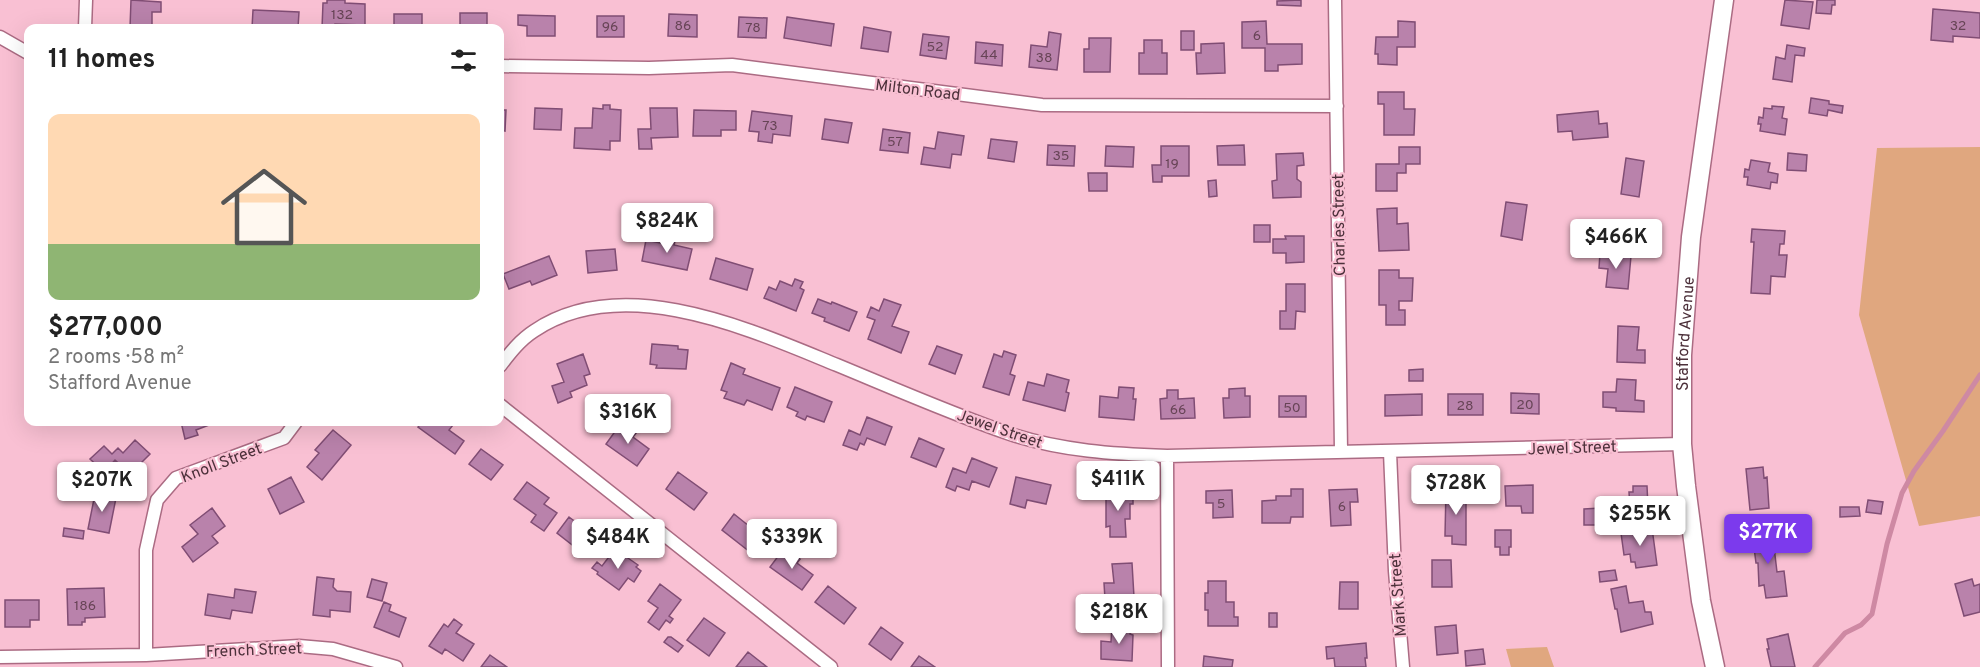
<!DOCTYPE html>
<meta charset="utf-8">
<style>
:root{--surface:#fff;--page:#f6f6f6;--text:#222;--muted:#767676;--line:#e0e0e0;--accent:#7c3aed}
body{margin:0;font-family:Overpass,sans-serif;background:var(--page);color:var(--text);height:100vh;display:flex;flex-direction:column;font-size:22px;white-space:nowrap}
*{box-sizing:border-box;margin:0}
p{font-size:20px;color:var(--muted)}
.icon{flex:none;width:33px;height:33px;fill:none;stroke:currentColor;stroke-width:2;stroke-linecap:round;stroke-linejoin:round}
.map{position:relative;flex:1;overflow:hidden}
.sheet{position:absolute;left:24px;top:24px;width:480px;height:402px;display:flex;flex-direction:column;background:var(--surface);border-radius:12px;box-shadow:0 6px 24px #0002}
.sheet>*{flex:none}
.price{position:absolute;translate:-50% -51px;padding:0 14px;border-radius:6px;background:#fff;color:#222;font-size:20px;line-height:39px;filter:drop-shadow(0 2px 3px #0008)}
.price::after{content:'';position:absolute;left:50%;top:36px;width:18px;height:14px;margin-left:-9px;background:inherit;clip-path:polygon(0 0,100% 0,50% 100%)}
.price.active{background:var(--accent);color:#fff}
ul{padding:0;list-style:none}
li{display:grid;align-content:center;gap:12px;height:318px;padding:0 24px}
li+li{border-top:2px solid var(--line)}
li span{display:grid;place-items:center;height:186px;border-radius:12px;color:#555}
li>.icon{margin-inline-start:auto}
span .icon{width:108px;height:108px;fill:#fffc;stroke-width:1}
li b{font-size:26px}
h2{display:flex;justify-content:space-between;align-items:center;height:72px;padding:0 24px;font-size:26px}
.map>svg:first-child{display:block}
.green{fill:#e0a77f}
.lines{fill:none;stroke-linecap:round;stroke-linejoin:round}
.stream{stroke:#ce89a3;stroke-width:5}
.building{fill:#b982ab;stroke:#804d74;stroke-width:1.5}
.street-casing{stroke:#ab6b83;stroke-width:15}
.secondary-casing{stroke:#ab6b83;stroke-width:21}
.street{stroke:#fff;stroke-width:12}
.secondary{stroke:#fff;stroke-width:18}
.labels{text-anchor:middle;stroke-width:4.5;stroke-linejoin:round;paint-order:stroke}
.number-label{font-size:14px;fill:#674456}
.street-label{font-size:16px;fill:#4c303a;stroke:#f9c0d3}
</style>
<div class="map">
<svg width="1980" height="667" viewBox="0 0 1980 667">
<rect width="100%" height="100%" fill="#f9c0d3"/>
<path class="green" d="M1980,147V516L1919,526L1859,315L1877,148Z
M1547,647L1554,667H1511L1506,649Z"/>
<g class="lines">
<path class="stream" d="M1815,667L1845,633L1861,625L1872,614L1887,544L1902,493L1914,471L1943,431L1980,375"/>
</g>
<path class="building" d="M131,0L161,2V12H152V28H130Z
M327,0H345V3L365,4V25L335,24V28H322L323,3H327Z
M1301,0V6L1277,5V1Z
M1785,0L1813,2L1809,29L1781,25Z
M1817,0H1835V5H1832L1831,14L1816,13Z
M1933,9L1980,13V38L1953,36V42L1931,40Z
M253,10L299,12L298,28H252Z
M460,13H487V28H460Z
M394,14H422V28H394Z
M669,14L697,15V37L668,36Z
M518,15L555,16V36H527V26L518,25Z
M597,16H624V37H597Z
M739,17L767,18L766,38L738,37Z
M787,17L834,24L831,46L784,38Z
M1266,21L1267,44H1302V64L1278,65V71H1265V48H1242V22Z
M1398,21L1415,22V47H1397V65L1378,64V54H1375L1376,37H1398Z
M864,27L891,32L888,52L861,48Z
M1181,31H1194V50H1181Z
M1049,32L1061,34L1057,70L1029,67L1031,45L1047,47Z
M923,34L949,37L946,59L920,55Z
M1089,38H1111L1110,72H1084V49H1089Z
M1144,40H1162V53H1167V74H1139V53H1144Z
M976,42L1003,45L1002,66L975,63Z
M1224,43L1225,73L1197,74L1196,53H1201V44Z
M1787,45L1805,48L1804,56L1795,55L1792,82L1773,79L1776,57L1785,59Z
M1378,92H1404V109H1415L1414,135H1384V104H1378Z
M1811,98L1829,101V104L1843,106L1842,113L1828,110L1827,116L1809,113Z
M603,105H610V109L621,110L620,141H610V150L574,148L575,128H592L593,108L603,109Z
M1772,106L1784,107L1782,118L1787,119L1785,135L1760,131L1761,124H1758L1759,117L1763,118L1764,108L1772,109Z
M535,108L562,109L561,130L534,129Z
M650,108H677L678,137L651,138L652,149H639L638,129H651Z
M500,110H506L505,131L500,130Z
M694,110L736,111V130H721V136H693Z
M752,111L792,116L790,136L773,134L772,143L758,141L759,132L749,131Z
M1598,111L1599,124L1607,123L1608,137L1573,140L1572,131L1558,132L1557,115Z
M825,119L852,123L848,143L822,139Z
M883,129L910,133L908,153L880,150Z
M938,132L964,136L961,155L952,154L950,168L921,164L924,147L935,149Z
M991,139L1017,142L1014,162L988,158Z
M1048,145L1075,146L1074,166L1047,165Z
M1244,145L1245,165H1218L1217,146Z
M1106,146L1134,147L1133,167L1105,166Z
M1161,146H1189V176H1162V182H1153L1152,165H1161Z
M1399,147H1420V164H1406V173H1397V191H1376V164H1399Z
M1303,153L1304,165L1297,166V179L1301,182V197L1273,198L1272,181L1277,180L1276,154Z
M1788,153L1807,155L1806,171L1787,170Z
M1626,158L1644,161L1639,197L1621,194Z
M1751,160L1770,163L1768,172L1778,174L1777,183L1771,182L1770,189L1747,185L1748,177H1744L1745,169L1749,170Z
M1088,173H1107V191H1089Z
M1216,180L1217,196L1209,197L1208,181Z
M1506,202L1527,205L1522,240L1501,236Z
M1397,208V224L1408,223L1409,250L1379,251L1377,209Z
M1254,225H1270V242H1254Z
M1752,229L1785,231L1784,244H1780L1779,255H1787L1785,277L1771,276L1770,294L1751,293L1754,242H1751Z
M1285,236H1304V262L1286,263V253H1273V239H1286Z
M662,239L675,241L674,245L692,249L687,270L642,261L646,240L661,243Z
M615,249L617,270L588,273L586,251Z
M1600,253L1631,256L1628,289L1606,287L1608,269L1599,268Z
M549,256L557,275L532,285L530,281L509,289L503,274Z
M716,258L753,269L747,290L710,279Z
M1379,270H1399V278H1413L1412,301H1399V310H1405V325H1386V305H1379Z
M795,279L803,282L800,288L804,290L796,311L764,298L769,287L776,290L780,281L792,286Z
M1286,284H1305V312L1296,311L1295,329H1280V311H1286Z
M818,299L831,304L832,302L857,312L849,331L824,321L825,318L812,313Z
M884,299L901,305L892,326L909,332L901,353L868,339L875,320L867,317L871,307L879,311Z
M1618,326L1639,327L1637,350H1645V363L1617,362Z
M652,344L678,346V349L688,350L686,369L656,368L657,365L650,364Z
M937,346L962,355L955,374L929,364Z
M1004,351L1016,355L1010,374L1015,376L1009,395L983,387L994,354L1002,357Z
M583,354L590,374L584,376L587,385L570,392L572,397L558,403L552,386L564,382L557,364Z
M731,363L745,369L743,374L780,388L772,410L747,400L744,405L724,398L727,392L721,390Z
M1423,369V381H1409V370Z
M1047,374L1069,380L1066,392L1069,393L1065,411L1023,400L1028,382L1044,386Z
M1617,379L1636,380L1635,400L1644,401V412L1616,411V408L1603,407V392H1616Z
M795,387L832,402L824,422L807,416L805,420L796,416L798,412L787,407Z
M1119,387L1134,388L1133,399H1136L1134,420L1099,417L1100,396L1118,398Z
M1245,388V396H1250V417L1224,418L1223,398H1229V389Z
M1167,390H1178V399L1194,398L1195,418L1161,419L1160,399L1167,398Z
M1511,393L1539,394V414L1511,413Z
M1422,394V415L1385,416V395Z
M1448,394H1483V415H1448Z
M1279,396H1306V417H1279Z
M867,417L892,427L885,445L867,438L864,445L860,443L857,450L843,445L849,430L860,435Z
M181,422H208L209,425L196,430L198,435L185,439Z
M422,422H448L453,425L449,430L464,441L455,454L418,427Z
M625,423L637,432L633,437L649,449L637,466L606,444L619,426L621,428Z
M333,430L351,445L322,480L307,467L319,453L315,450Z
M919,438L944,449L936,467L911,457Z
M135,440L150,454L130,474L115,460L104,472L90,459L104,446L112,454L118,448L123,453Z
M481,449L503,465L491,480L469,464Z
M972,458L997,468L989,487L972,481L969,490L957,486L955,491L946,487L953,468L966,473Z
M1763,467L1764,478L1767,477L1769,508L1750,510L1746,469Z
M678,472L707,493L694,510L666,489Z
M291,477L304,502L280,514L268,489Z
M1016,477L1051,485L1046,504L1027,500L1025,508L1010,504Z
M527,482L549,498L544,504L557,513L544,531L531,522L536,515L514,499Z
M1533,485V513H1522L1521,506H1506L1505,486Z
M1633,486H1647L1648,507L1630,508L1629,492H1633Z
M1291,489H1303V517H1291L1290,523H1262V501L1276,500V496H1291Z
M1357,489L1358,502H1350L1351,525L1331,526L1329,490Z
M1446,489H1466V545L1452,544V536H1445Z
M1232,490L1233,517L1213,518V503H1206V491Z
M1106,491H1133V504H1130V519H1125L1126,537H1110V526L1106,527Z
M95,494L116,498L109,533L88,529Z
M1868,500L1883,502L1881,514L1866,512Z
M1840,507H1859L1860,516L1840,517Z
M212,508L225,526L212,536L218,543L193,562L182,547L198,534L190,525Z
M1600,508V525H1584V509Z
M734,514L749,526L754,520L771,534L764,542L760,539L750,552L722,530Z
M569,517L597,538L585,555L557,533Z
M64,528L84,531L83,539L63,536Z
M1652,528L1657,565L1636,568L1635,562H1631L1630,554L1624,555L1621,533Z
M1495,530H1511V547H1509V555H1500V547H1495Z
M1772,530L1777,572L1784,571L1787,596L1766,598L1764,585L1759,586L1758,563H1756L1752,532Z
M615,549L638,565L636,567L641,571L634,582L628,578L619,590L597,574L598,572L592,568L597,562L602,566Z
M782,551L790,557L793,553L800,559L797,563L813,575L802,590L770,567Z
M1432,560H1451L1452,587H1432Z
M1132,563L1134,597L1105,599L1104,583H1114L1112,564Z
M1615,570L1617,580L1600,582L1599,572Z
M317,577L334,579L333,587L337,591L351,592L350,612L330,610V617L313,615Z
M372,579L387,583L382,601L367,597Z
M1972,579L1974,586L1980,584V612L1964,616L1955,584Z
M1208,581H1226V602H1234V617H1238V626H1208V610H1205V593H1208Z
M1340,582H1358V609H1339Z
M660,584L681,600L669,616L673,619L670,623L666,620L659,630L648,622L658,608L648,601Z
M828,586L856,608L844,624L815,602Z
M1626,586L1629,603L1643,601L1645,612H1651L1653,624L1621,632L1617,609H1615L1611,589Z
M104,588L105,617L85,618V622H82V625H68L67,589Z
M235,589L256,592L252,613L232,610L230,619L205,615L208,594L234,598Z
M5,600H39V620H30V627H5Z
M384,602L391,605L389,611L406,618L399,637L374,627Z
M1269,613H1277V627H1269Z
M704,618L725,633L709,656L687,640Z
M454,619L462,625L456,633L474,644L463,661L445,649L442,654L429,646L444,624L448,627Z
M1112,625L1131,626L1130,634L1133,635L1132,661L1101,659V641L1111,642Z
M1456,625L1458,653L1437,655L1435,627Z
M881,627L903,643L891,660L869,644Z
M1788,634L1795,667H1771L1767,649H1769L1767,639Z
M668,637H671L683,646L678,652L664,642Z
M1366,643L1367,658H1365L1366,667H1335L1334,658L1327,659L1326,647Z
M1483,649L1485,664L1466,666L1465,651Z
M748,652L767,667H736Z
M490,655L507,667H481Z
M919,656L935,667H911Z
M1204,656L1233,660L1232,667H1203Z"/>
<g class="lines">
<defs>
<path id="street" d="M1335,0L1341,451
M85,28L86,0
M0,37L28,53
M500,66L649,68L732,65L1042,105L1337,106
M500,366C510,353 520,340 534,331C623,271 751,330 837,365C895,389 952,414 1010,434C1062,451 1114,454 1167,456L1682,444
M500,405L831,667
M1390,452L1395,571L1403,667
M1167,456L1168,667
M146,655V550L157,500L176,478L284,438L296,422
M0,657L146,655L299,646L333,649L396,667"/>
<g id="secondary">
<path id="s1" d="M1715,667L1701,601L1686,486L1682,444V355L1691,237L1724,0"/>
</g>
</defs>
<use href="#street" class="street-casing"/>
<use href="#secondary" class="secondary-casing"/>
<use href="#street" class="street"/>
<use href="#secondary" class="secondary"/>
</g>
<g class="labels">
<g class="number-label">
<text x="342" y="19">132</text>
<text x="683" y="30">86</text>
<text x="1958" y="30">32</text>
<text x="610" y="31">96</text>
<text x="753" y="32">78</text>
<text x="1257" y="40">6</text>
<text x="935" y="51">52</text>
<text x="989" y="59">44</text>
<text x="1044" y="62">38</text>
<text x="770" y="130">73</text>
<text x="895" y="146">57</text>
<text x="1061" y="160">35</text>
<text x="1172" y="168">19</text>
<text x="1525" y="409">20</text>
<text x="1465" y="410">28</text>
<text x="1292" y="412">50</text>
<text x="1178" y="414">66</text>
<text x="1221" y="508">5</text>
<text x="1342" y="511">6</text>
<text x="85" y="610">186</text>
</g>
<g class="street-label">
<text transform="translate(918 89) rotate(7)" y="6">Milton Road</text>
<text transform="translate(1338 225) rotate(-91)" y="6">Charles Street</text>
<text dy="6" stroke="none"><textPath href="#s1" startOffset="336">Stafford Avenue</textPath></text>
<text transform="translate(1000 428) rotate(19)" y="6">Jewel Street</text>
<text transform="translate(1572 447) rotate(-2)" y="6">Jewel Street</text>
<text transform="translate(221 462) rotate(-21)" y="6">Knoll Street</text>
<text transform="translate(1397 595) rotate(-94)" y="6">Mark Street</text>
<text transform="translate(254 649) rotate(-2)" y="6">French Street</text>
</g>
</g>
</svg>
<b class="price" style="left:667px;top:254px">$824K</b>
<b class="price" style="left:1616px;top:270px">$466K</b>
<b class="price" style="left:628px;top:445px">$316K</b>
<b class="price" style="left:1118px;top:512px">$411K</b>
<b class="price" style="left:102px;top:513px">$207K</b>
<b class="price" style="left:1456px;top:516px">$728K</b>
<b class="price" style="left:1640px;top:547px">$255K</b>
<b class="price active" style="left:1768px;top:565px">$277K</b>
<b class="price" style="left:618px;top:570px">$484K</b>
<b class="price" style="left:792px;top:570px">$339K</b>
<b class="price" style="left:1119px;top:645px">$218K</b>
<section class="sheet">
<h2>11 homes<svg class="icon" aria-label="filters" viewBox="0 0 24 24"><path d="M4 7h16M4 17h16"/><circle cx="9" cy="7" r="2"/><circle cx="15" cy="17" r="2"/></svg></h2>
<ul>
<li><span style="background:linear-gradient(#ffd9b3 70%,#8fb573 0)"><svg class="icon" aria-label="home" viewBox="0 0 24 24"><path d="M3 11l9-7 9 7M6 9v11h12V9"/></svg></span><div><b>$277,000</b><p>2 rooms · 58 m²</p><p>Stafford Avenue</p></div></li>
</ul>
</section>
</div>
